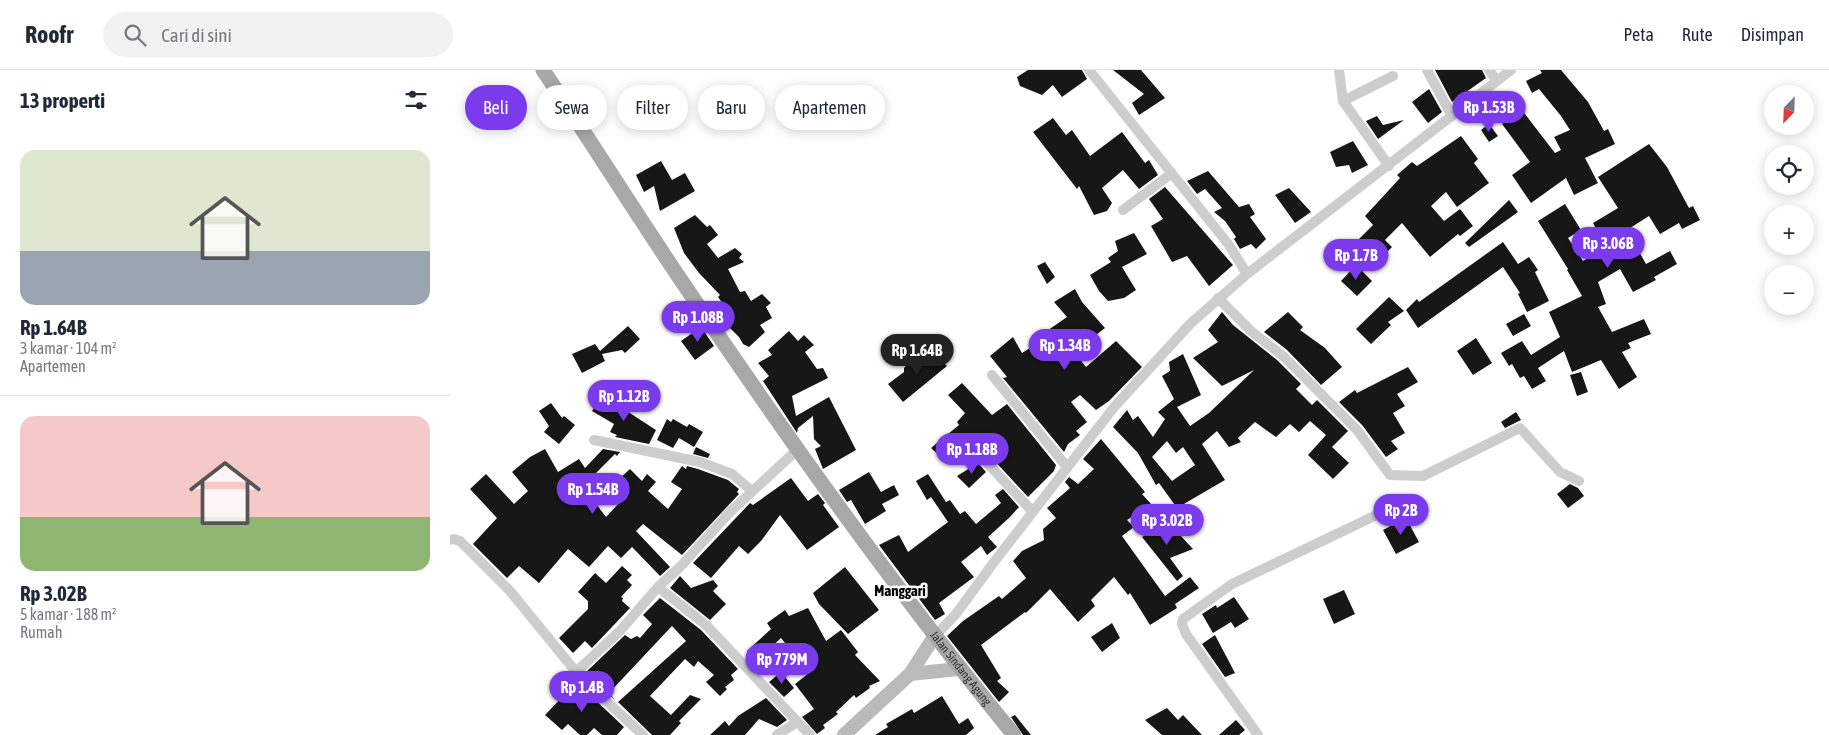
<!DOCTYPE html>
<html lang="id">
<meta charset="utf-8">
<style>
:root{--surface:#fff;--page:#f2f2f3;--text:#1f2937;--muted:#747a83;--line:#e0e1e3;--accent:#7c3aed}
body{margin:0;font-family:"Asap Condensed",sans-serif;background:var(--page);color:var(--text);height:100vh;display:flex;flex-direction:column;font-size:19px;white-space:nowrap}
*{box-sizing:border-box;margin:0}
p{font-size:16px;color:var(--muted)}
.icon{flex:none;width:28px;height:28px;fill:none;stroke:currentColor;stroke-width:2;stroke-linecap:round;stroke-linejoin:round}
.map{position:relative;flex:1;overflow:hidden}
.panel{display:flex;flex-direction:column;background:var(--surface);width:450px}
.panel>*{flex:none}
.banner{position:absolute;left:15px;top:15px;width:475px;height:45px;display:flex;gap:10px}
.needle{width:32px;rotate:203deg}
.fabs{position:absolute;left:1314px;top:15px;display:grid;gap:10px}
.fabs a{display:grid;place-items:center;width:50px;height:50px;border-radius:50%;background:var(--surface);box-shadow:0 2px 12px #0003;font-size:25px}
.price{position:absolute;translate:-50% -42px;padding:0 11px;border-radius:18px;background:var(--accent);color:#fff;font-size:16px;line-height:32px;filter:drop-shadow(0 1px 2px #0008)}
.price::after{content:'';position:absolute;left:50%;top:30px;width:15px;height:11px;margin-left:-8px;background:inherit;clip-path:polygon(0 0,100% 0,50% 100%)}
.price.current{background:#222;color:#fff}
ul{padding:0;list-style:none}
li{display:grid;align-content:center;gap:10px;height:265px;padding:0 20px}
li+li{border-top:1px solid var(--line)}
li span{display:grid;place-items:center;height:155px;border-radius:15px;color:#555}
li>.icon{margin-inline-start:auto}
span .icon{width:90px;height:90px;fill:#fffc;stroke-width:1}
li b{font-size:21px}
h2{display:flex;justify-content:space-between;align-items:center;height:60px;padding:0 20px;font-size:21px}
.chip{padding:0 18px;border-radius:22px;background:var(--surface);box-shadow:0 2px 12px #0003;font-size:18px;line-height:45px}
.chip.current{background:var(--accent);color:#fff}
header{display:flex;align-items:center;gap:30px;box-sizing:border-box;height:70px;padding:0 25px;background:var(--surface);border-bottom:1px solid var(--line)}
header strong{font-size:24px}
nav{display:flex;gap:28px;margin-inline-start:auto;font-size:18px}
.search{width:350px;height:45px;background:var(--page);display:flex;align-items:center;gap:12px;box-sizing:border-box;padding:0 18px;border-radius:28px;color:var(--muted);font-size:19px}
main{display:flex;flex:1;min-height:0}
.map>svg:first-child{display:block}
.building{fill:#171717;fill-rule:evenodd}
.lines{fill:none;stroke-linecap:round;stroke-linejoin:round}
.minor{stroke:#cdcdcd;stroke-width:10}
.secondary{stroke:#bababa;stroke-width:14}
.primary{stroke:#a8a8a8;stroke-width:15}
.labels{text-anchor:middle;stroke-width:5;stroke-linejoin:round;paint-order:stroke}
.street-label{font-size:12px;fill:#303030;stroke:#fff}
.quarter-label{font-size:15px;font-weight:bold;fill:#000;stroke:#fff}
</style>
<header>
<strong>Roofr</strong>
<div class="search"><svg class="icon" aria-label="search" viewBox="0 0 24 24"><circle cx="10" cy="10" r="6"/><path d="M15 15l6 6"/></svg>Cari di sini</div>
<nav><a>Peta</a><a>Rute</a><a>Disimpan</a></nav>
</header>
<main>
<section class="panel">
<h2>13 properti<svg class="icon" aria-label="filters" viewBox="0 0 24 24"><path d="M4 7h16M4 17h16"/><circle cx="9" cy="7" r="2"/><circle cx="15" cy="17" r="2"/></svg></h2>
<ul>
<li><span style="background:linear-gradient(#dfe7d0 65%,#9aa5b1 0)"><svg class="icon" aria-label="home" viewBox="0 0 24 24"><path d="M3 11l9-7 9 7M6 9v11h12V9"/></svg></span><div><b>Rp 1.64B</b><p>3 kamar · 104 m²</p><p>Apartemen</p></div></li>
<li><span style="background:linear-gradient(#f6c9c9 65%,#8fb573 0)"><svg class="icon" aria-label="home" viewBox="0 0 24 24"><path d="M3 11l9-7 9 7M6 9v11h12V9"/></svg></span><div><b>Rp 3.02B</b><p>5 kamar · 188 m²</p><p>Rumah</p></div></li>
</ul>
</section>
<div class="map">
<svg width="1379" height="665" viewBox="0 0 1379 665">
<rect width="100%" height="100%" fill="#fff"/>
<path class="building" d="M578,0H632L637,9L612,27L603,15L592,25L570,16L567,7Z
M663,0H691L715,28L689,45L682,33L694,24Z
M985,0H1032L1036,8L1002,32Z
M1090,0H1111L1138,32L1154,61L1158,59L1165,74L1135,88L1148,113L1124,125L1116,108L1081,133L1062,105L1080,92L1052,54L1061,47L1047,30L1058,22L1105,83L1111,80L1104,67L1120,60L1111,46L1089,19L1082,23L1076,11L1092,3Z
M979,19L992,42L978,53L962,32Z
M927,46L933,55L954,50L928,69L916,51Z
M603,48L616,65L622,60L640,86L672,62L695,93L699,90L708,105L689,119L673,100L652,118L662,133L657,141L644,145L629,116L627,119L583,62Z
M1039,54L1048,66L1039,72L1031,60Z
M1011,66L1028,89L1024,93L1039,113L1007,137L996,122L981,136L994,151L1010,139L1023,156L1010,166L1008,164L980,187L952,153L935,170L942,177L928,191L907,171L923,155L915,146L950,108L947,105L962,92L967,96Z
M903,71L918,95L902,103L899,95L886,97L880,82Z
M1199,74L1217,97L1239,138L1243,136L1250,150L1232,159L1229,153L1210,164L1199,146L1177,160L1196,194L1220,181L1227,194L1204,207L1206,210L1183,222L1170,199L1148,212L1156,234L1148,237L1162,262L1194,249L1201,264L1178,273L1181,278L1172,282L1187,307L1169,319L1151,290L1122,302L1114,281L1088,298L1096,311L1082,319L1074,306L1070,308L1062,294L1059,296L1051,283L1072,271L1081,285L1110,267L1099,242L1132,226L1117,200L1118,199L1088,151L1115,134L1131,160L1118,168L1133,191L1157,178L1143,153L1168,138L1148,107Z
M211,91L222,110L235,103L245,121L210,141L204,116L194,122L186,105Z
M758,101L789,137L799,134L805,144L800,147L816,169L806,179L801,174L790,179L784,169L786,167L775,151L764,142L772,138L755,119L747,124L737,111Z
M715,117L783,195L759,216L737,186L722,192L701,156L713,149L699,129Z
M839,118L861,142L845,153L825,125Z
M1059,130L1068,142L1019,177L1015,173Z
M245,145L257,157L260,155L268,165L257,174L268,188L285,178L292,184L289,188L294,192L278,199L290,222L295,221L301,231L312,224L321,233L316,237L322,248L310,255L315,262L299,277L293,274L289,267L274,252L280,244L268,227L270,225L249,203L234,183L224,158Z
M684,163L697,184L672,197L686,220L674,228L658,231L649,221L640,205L661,192L658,188L668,181L665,171Z
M1053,172L1068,194L1079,187L1088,200L1085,202L1099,231L1077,242L1068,224L1070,223L1053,197L968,258L956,240L967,229L969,232Z
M595,192L605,207L597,214L587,196Z
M906,195L922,211L907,226L891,211Z
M625,219L632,232L655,258L624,282L636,297L666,271L692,297L659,331L646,340L630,325L621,332L637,352L626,361L630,365L618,374L614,382L553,308L557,307L540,286L563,267L572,283L594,269L591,265L617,247L604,232Z
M939,227L954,241L938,252L941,255L921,274L906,259Z
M772,242L783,255L827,290L851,314L846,319L862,335L867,330L898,361L882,377L899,393L883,409L858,385L876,365L860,351L849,362L840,354L826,367L805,352L788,368L791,372L779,377L767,361L752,374L775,410L727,438L709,413L706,415L688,383L663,357L677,340L683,350L688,346L703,367L715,349L708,342L724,329L712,306L720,301L719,292L733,284L751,325L727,337L740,356L759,343L804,300L772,316L743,288L768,272L758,260ZM717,371L726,383L733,377L745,395L722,411L702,387Z
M838,242L853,257L850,260L875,278L892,297L871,315L837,280L814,262Z
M1074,244L1081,256L1063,266L1056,254Z
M178,256L190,269L175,283L172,280L152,284L155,291L132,303L122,284L145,274L150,281Z
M251,257L264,276L245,290L231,271Z
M339,261L348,271L354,265L364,275L355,282L367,299L373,298L378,308L342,326L346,346L379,327L406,380L373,399L365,379L371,376L364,369L363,346L348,358L347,363L313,311L319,306L308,293L322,285L318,280Z
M1026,268L1042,293L1023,305L1007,281Z
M483,282L497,296L453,332L438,314L454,302V298L463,288L467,293Z
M958,297L968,312L947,324L955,336L943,343L955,363L941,371L948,379L936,387L912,355L889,332L905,320L907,323Z
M1131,302L1138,322L1127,326L1120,305Z
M512,313L542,345L557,334L606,395L604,401L578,427L530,375L523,374L517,368L493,389L481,378L509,355L507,352L515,343L498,325Z
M152,325L206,360L199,374L165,367L167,365L160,362L164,354L142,341Z
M101,333L112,348L114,346L125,355L109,374L94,362L99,356L89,341Z
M1066,342L1071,350L1055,358L1051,352Z
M217,349L221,352L223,349L237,357L239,354L253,362L244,377L229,368L223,378L207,370Z
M651,369L695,422L692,424L701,434L677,450L684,457L672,466L715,526L740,507L749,518L725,534L727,538L700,555L680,523L678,525L664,507L641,530L645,536L628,552L600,519L576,543L575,542L531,575L551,608L547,611L559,622L549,632L497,566L513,551L549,526L552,529L576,508L563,491L572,481L594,470L593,459L606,448L597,438L620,418L615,412L619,407L628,414L644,399L633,389Z
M246,377L260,384L258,388L243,384Z
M95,379L108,402L129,389L135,398L153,379L170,382L167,386L165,384L145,404L154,417L141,427L156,447L172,430L160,417L180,399L192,411L197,404L206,412L198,421L218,439L232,419L221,412L232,396L236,399L237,396L248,399L278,410L289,419L287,422L289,424L232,485L193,454L186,461L220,497L210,506L182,477L171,488L158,476L139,497L118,479L89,513L69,496L57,508L23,474L47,448L20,419L36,404L64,434L78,421L62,402L80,387Z
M528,393L536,402L519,418L507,406Z
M419,402L431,422L444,415L449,425L432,434L436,441L415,454L401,430L397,432L389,420Z
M478,404L496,432L500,430L510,444L515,441L526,454L551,433L545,425L553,419L569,437L560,447L538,467L547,477L537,485L531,476L511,492L524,507L489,533L495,544L485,550L429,475L449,465L458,482L498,452L481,427L477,430L466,411Z
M341,408L358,431L368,424L375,433L373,435L389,457L357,480L330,445L311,471L298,484L289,476L261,508L243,493L300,433L303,435Z
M1120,414L1128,418L1134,426L1118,438L1107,424Z
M956,448L969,472L946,484L933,460Z
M717,451L743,479L720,488L733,506L727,511L692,467Z
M172,496L182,505L177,510L182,515L171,527L173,528L172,531L180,538L142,578L135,571L123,583L109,568L138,539V531L128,522L145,503L156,513Z
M395,497L429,540L398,564L369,534L363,523Z
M230,506L241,518L263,510L268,516L263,521L276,534L260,550L220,518Z
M894,520L905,544L884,554L873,529Z
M784,527L799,549L785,558L781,552L763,563L752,544L766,535L767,538Z
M210,528L251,560L288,599L281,605L284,610L275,617L277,619L270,626L256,612L264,605L248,591L244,597L235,589L200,626L221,645L240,625L251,629L229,651L231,653L220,665H202L168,632L236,571L222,556L159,623L165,630L135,603L175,565L181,569L187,566L190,568L202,554L193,545Z
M358,538L376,571L391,560L408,582L405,585L430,611L419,616L420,618L406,628L404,625L386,642L388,644L373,655L375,658L367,664L352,647L364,639L345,614L359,603L331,568L306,591L297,581L321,559L317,553L335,540L339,546Z
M662,553L670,568L652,582L641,567Z
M765,565L785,603L775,607L752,574Z
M331,602L344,618L334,627L319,612Z
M122,608L174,657L167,665H152L144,658L137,665H130L118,654L112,660L95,645L115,624L111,619Z
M492,626L509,654L518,648L524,658L516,665H425L438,657L436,654L462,639L464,643Z
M316,628L337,650L327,657L309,649L295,665H260L275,651L279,656L288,646Z
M717,638L728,650L733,645L752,665H712L695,650Z
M565,645L581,665H573L561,647Z
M786,650L795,660L789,665H769Z"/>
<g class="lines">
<path class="minor" d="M639,0L779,175L797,204
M889,0L893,31L939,96
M977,0L1002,46
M1039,0L1047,11
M893,31L943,6
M673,140L722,103
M768,228L802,262L832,285L907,360L940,405L973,406L1070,358L1110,402L1129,411
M542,305L617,397
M144,370L250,392L282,404L302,421
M348,379L281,441L231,496L208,517L256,555L360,665
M525,380L583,442
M0,470L4,469L10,471L60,521L131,608L193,665
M484,567L506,544L544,492L665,336L741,253L797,204L1061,0
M127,601L170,561L208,517
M327,665L347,652
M808,665L736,564L732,554L733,549L782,514L939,439"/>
<path class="secondary" d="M460,604L508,599
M394,665L460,604L484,567"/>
<path class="primary" id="s1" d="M93,0C142,73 188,147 237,219C340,372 447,522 564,665"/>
</g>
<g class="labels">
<g class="street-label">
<text dy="4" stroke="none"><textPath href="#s1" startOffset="730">Jalan Sindang Agung</textPath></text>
</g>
<g class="quarter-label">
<text x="450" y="526">Manggari</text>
</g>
</g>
</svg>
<div class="fabs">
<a><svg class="needle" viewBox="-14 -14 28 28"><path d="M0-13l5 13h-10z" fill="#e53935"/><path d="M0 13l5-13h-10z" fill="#747a83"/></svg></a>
<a><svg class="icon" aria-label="locate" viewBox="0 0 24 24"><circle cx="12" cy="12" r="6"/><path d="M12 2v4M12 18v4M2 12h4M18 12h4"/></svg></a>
<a>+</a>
<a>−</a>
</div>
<b class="price" style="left:1039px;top:63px">Rp 1.53B</b>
<b class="price" style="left:1158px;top:199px">Rp 3.06B</b>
<b class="price" style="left:906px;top:211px">Rp 1.7B</b>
<b class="price" style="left:248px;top:273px">Rp 1.08B</b>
<b class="price" style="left:615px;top:301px">Rp 1.34B</b>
<b class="price current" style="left:467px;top:306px">Rp 1.64B</b>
<b class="price" style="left:174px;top:352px">Rp 1.12B</b>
<b class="price" style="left:522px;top:405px">Rp 1.18B</b>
<b class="price" style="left:143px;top:445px">Rp 1.54B</b>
<b class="price" style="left:951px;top:466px">Rp 2B</b>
<b class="price" style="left:717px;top:476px">Rp 3.02B</b>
<b class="price" style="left:332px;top:615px">Rp 779M</b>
<b class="price" style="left:132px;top:643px">Rp 1.4B</b>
<div class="banner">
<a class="chip current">Beli</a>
<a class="chip">Sewa</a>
<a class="chip">Filter</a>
<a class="chip">Baru</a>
<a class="chip">Apartemen</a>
</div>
</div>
</main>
